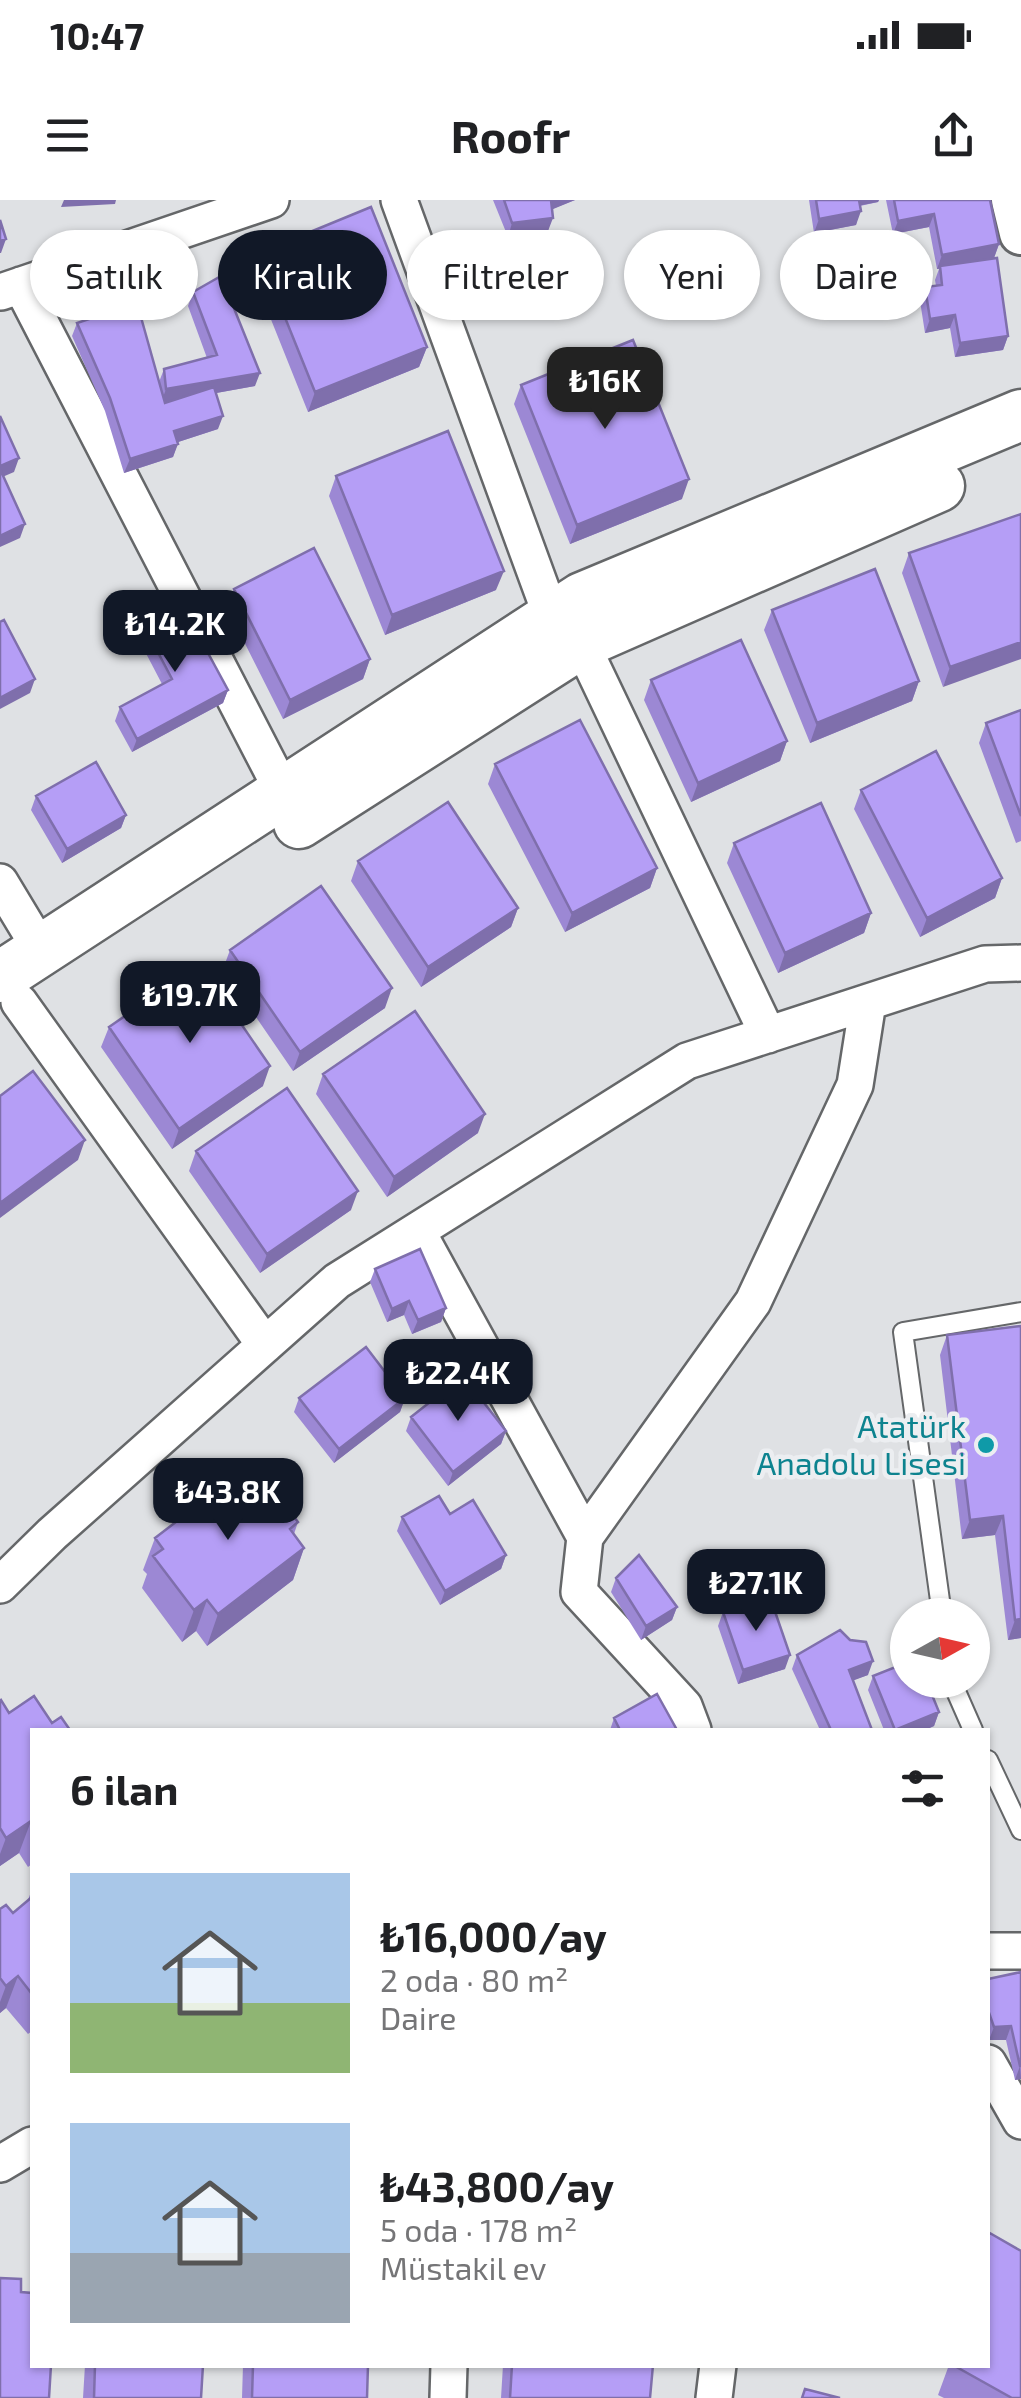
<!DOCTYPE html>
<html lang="tr">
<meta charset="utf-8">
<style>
:root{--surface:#fff;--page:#f2f2f2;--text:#202124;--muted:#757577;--accent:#111827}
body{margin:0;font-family:"Exo 2",sans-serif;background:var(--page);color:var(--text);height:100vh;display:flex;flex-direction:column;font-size:38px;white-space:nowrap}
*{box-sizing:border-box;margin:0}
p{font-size:32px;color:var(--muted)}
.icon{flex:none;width:55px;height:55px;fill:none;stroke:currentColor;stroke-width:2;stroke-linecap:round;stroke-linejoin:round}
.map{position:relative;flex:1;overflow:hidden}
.panel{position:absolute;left:30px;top:1528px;width:960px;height:640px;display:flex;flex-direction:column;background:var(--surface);border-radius:0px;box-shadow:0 2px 8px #0004}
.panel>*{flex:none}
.hud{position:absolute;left:30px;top:30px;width:962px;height:90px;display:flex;gap:20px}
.needle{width:65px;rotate:82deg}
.controls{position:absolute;left:890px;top:1398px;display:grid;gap:20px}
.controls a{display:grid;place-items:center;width:100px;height:100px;border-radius:50%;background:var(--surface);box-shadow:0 2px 8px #0004;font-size:50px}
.price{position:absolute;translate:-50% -85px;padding:0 22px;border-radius:20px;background:var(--accent);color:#fff;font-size:32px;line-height:65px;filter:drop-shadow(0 2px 5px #0008)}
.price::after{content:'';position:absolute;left:50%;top:60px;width:30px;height:22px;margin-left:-15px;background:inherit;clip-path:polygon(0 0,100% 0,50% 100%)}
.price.selected{background:#222;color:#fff}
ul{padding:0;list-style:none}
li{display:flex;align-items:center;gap:30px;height:250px;padding:0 40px}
li span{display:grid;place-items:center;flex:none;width:280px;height:200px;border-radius:0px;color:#555}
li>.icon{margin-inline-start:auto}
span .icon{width:120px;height:120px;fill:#fffc;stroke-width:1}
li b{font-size:42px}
h2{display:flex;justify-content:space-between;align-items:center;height:120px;padding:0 40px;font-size:42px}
.pill{padding:0 35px;border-radius:45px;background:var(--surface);box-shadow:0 2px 8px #0004;font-size:35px;line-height:90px}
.pill.selected{background:var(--accent);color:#fff}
.status{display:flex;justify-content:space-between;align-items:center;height:70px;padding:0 50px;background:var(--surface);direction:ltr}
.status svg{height:28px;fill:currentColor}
header{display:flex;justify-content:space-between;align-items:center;height:130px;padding:0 40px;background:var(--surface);font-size:45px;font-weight:700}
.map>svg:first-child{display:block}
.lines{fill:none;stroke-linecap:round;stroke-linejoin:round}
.service-casing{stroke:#656769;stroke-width:22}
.minor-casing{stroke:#656769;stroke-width:40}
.tertiary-casing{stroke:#656769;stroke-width:48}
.secondary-casing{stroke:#656769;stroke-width:55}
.service{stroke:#fff;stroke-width:18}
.minor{stroke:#fff;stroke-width:35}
.tertiary{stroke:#fff;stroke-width:42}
.secondary{stroke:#fff;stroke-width:50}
.wall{fill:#9c88d4}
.shaded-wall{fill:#7f6fac}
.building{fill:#b59ef6;stroke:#7f6fac;stroke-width:2.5}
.culture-dot{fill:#0f9aa8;stroke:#eceef1;stroke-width:4}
.labels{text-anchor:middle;stroke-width:9;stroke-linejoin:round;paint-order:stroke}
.culture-label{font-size:32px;fill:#0d838f;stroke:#eceef1;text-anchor:end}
</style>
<div class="status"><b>10:47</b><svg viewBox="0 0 49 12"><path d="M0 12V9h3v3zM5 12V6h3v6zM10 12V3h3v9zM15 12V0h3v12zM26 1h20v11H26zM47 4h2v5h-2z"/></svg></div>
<header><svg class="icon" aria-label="menu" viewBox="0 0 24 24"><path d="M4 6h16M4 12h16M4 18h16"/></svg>Roofr<svg class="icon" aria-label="share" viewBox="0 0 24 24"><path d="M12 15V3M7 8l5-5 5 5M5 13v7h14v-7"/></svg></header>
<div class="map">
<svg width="1021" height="2198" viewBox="0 0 1021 2198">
<rect width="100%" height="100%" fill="#dfe1e4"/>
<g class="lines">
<defs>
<path id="service" d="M942,1415L903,1132L1021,1112
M951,1480L973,1530
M988,1560L1021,1630"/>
<path id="minor" d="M399,0L552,418
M21,85L283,592
M1,92L271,0
M581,443L768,835
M0,682L41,750
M19,802L265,1145
M417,1031L585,1337L579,1392L684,1506L693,1530
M585,1337L753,1102L855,885L868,802
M0,1385L52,1334L337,1081L687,861L985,764L1021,763
M988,1751H1021
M988,1863L1021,1921
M0,1964L32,1945
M448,2198L449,2165
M714,2198L718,2165"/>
<path id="tertiary" d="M1013,0L1021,33"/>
<path id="secondary" d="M299,623L581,443L939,286
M0,777L582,398L1021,215"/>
</defs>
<use href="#service" class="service-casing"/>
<use href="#minor" class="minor-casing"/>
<use href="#tertiary" class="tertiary-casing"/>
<use href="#secondary" class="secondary-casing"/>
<use href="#service" class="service"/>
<use href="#minor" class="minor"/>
<use href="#tertiary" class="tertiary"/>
<use href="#secondary" class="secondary"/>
</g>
<path class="wall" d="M493,0H575L552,9L548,31L508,37Z
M809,0H879L878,2L860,6L856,25L814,33Z
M886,0H990L999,44L994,58L1008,136L1003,150L955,157L950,128L925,133L920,101L925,87L936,86L935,80L939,69H937L929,27L893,34Z
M259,53L427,147L419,167L308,212L252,72Z
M193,92L255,186L216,193L218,229L178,242L173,257L124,273L105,211L72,136L77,123L159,182L164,169L207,158L188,106Z
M521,185L682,299L570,344L514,204Z
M336,276L496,390L385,435L329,296Z
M1021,314L943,487L902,373L909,353Z
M234,389L370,459L363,479L283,519L227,408Z
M772,410L919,481L912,501L810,543L764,430Z
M144,426L228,490L223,503L132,552L115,521L120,507L162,484L139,440Z
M651,480L787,541L780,561L691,602L644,500Z
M1021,510V641L1016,643L979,543L986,523Z
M495,564L657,668L650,688L565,732L488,584Z
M861,590L1002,678L995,698L920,737L854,609Z
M36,596L126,615L121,628L62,663L31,610Z
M734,643L871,713L864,733L778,773L727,663Z
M358,661L518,708L511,727L421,787L351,681Z
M230,750L385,808L293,871L223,769Z
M109,827L263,886L172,949L101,847Z
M323,874L478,933L387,997L316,894Z
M196,951L351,1010L260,1073L189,971Z
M375,1069L446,1108L441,1122L412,1134L404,1115L387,1122L370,1082Z
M1021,1126V1438L1008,1440L995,1335L962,1339L940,1155L947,1135Z
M299,1198H405L400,1212L334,1263L294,1212Z
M411,1217L506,1231L501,1244L448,1286L406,1231Z
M246,1287L298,1322L294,1334L304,1348L293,1380L207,1446L196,1431L182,1442L142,1388L147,1374L143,1370L155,1338Z
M450,1314L506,1355L501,1369L440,1405L397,1331L402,1317Z
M616,1378L677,1407L672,1420L641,1440L611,1392Z
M723,1412L785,1469L738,1484L718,1426Z
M797,1455L868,1475L853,1480L872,1530H820L792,1469Z
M873,1476L939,1512L934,1526L925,1530H884L868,1490Z
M0,1501L9,1513L70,1530H32V1664L28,1667L19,1653L0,1666Z
M614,1518L677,1530H610Z
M32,1689V1831L28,1834L6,1808L0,1813V1709L13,1713L28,1700Z
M1021,1772V1879L1015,1880L1006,1840H989L988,1836V1779Z
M85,2165H203L201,2198H83Z
M243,2165H368L367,2198H242Z
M503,2165H653L650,2198H501Z
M949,2165H988L1021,2198H944L938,2195Z"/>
<path class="shaded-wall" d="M64,0H116L115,4L61,7Z
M550,0H575L546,12Z
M855,0H879L878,2L852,7Z
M861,11L856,25L814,33L819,19Z
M934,14L929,27L893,34L898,21Z
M553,18L548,31L508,37L512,23Z
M6,39L1,53H0V41Z
M999,44L994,58L937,69L942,55Z
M955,115L950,128L925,133L930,119Z
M1008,136L1003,150L955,157L960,143Z
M427,147L419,167L308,212L315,192Z
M260,173L255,186L161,203L166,189Z
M223,216L218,229L169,245L174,231Z
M178,244L173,257L124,273L130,259Z
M19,258L14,272L0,278V266Z
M689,279L682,299L570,344L577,325Z
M25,324L20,338L0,347V336Z
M504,371L496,390L385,435L392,415Z
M1021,442V459L943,487L950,467Z
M370,459L363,479L283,519L290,500Z
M35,479L30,493L0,509V498Z
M919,481L912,501L810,543L817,523Z
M228,490L223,503L132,552L137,539Z
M787,541L780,561L691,602L698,583Z
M126,615L121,628L62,663L67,649Z
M657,668L650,688L565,732L572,713Z
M1002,678L995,698L920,737L927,718Z
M518,708L511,727L421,787L428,767Z
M871,713L864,733L778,773L785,753Z
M392,788L385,808L293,871L300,852Z
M270,866L263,886L172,949L179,929Z
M485,914L478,933L387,997L394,977Z
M85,940L78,960L0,1018V1003Z
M358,991L351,1010L260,1073L267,1054Z
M409,1101L404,1115L387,1122L392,1109Z
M446,1108L441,1122L412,1134L418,1120Z
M405,1198L400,1212L334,1263L339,1249Z
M506,1231L501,1244L448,1286L453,1272Z
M1003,1316L995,1335L962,1339L970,1320Z
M304,1348L293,1380L207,1446L218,1414Z
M506,1355L501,1369L440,1405L445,1391Z
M207,1400L196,1431L182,1442L194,1410Z
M677,1407L672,1420L641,1440L646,1426Z
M1021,1419V1438L1008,1440L1015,1420Z
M790,1455L785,1469L738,1484L743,1470Z
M873,1461L868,1475L844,1484L849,1470Z
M939,1512L934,1526L925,1530H896Z
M31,1621L19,1653L0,1666V1654L6,1638Z
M18,1776L6,1808L0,1813V1802L6,1786Z
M1011,1826L1006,1840H989L994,1827Z
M1020,1866L1021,1879L1015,1880Z"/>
<path class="building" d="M504,0H551L553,18L512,23Z
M816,0H859L861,11L819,19Z
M894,0H990L999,44L942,55L934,14L898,21Z
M371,7L427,147L315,192L259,53Z
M0,20L6,39L0,41Z
M997,58L1008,136L960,143L955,115L930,119L925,87L942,85L940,66Z
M221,76L260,173L166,189L164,169L217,155L193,92Z
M137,103L165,203L214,187L223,216L174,231L178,244L130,259L110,198L77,123Z
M633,140L689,279L577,325L521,185Z
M0,216L19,258L0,266Z
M448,231L504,371L392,415L336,276Z
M0,269L25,324L0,336Z
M1021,314V442L950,467L909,353Z
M314,348L370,459L290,500L234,389Z
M875,369L919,481L817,523L772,410Z
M182,405L228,490L137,539L120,507L172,479L144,426Z
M4,420L35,479L0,498V422Z
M741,440L787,541L698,583L651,480Z
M1021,510V616L986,523Z
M580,520L657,668L572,713L495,564Z
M936,551L1002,678L927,718L861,590Z
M96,562L126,615L67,649L36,596Z
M448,602L518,708L428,767L358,661Z
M821,603L871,713L785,753L734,643Z
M321,686L392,788L300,852L230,750Z
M200,764L270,866L179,929L109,827Z
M415,811L485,914L394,977L323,874Z
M33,871L85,940L0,1003V896Z
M287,888L358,991L267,1054L196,951Z
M420,1049L446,1108L418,1120L409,1101L392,1109L375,1069Z
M1021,1126V1419L1015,1420L1003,1316L970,1320L947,1135Z
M366,1147L405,1198L339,1249L299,1198Z
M463,1176L506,1231L453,1272L411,1217Z
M241,1272L246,1287L262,1275L298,1322L290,1329L304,1348L218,1414L207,1400L194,1410L153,1356L163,1349L155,1338Z
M439,1296L450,1314L473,1300L506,1355L445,1391L402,1317Z
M639,1355L677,1407L646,1426L616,1378Z
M770,1397L790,1455L743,1470L723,1412Z
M840,1430L850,1440L866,1442L873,1461L849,1470L872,1530H831L797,1455Z
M908,1462V1480H926L939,1512L895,1530L873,1476Z
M657,1494L677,1530H620L614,1518Z
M34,1496L52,1523L61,1517L70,1530H32V1624L31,1621L6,1638L0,1628V1501L1,1500L9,1513Z
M32,1697V1794L18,1776L6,1786L0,1778V1709L6,1705L13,1713Z
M1021,1772V1866H1020L1011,1826L994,1827L988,1810V1779Z
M988,2032L1021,2051V2198H1012L953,2165H988Z
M0,2078L21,2079V2092L32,2093V2165H51L49,2198H0Z
M95,2165H203L201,2198H94Z
M253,2165H368L367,2198H252Z
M512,2165H653L650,2198H510Z
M805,2189L840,2198H802Z"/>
<circle class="culture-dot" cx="986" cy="1245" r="10"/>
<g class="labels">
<g class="culture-label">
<text x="966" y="1238">Atatürk<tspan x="966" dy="37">Anadolu Lisesi</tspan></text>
</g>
</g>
</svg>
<div class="controls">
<a><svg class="needle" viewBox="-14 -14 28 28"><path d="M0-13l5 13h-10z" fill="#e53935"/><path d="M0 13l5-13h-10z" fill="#757577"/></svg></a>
</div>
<b class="price selected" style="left:605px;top:232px">₺16K</b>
<b class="price" style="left:175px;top:475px">₺14.2K</b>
<b class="price" style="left:190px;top:846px">₺19.7K</b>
<b class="price" style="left:458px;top:1224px">₺22.4K</b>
<b class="price" style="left:228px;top:1343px">₺43.8K</b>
<b class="price" style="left:756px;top:1434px">₺27.1K</b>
<div class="hud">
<a class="pill">Satılık</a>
<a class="pill selected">Kiralık</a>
<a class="pill">Filtreler</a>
<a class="pill">Yeni</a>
<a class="pill">Daire</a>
</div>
<section class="panel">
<h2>6 ilan<svg class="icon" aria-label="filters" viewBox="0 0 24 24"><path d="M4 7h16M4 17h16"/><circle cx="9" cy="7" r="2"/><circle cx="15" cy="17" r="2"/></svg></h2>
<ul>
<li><span style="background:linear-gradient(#a9c7e8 65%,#8fb573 0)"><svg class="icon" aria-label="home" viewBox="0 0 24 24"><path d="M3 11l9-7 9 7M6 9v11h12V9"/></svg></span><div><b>₺16,000/ay</b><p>2 oda · 80 m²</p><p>Daire</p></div></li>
<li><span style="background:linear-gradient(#a9c7e8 65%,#9aa5b1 0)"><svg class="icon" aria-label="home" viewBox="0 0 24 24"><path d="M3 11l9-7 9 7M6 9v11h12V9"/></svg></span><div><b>₺43,800/ay</b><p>5 oda · 178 m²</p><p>Müstakil ev</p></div></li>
</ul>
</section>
</div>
